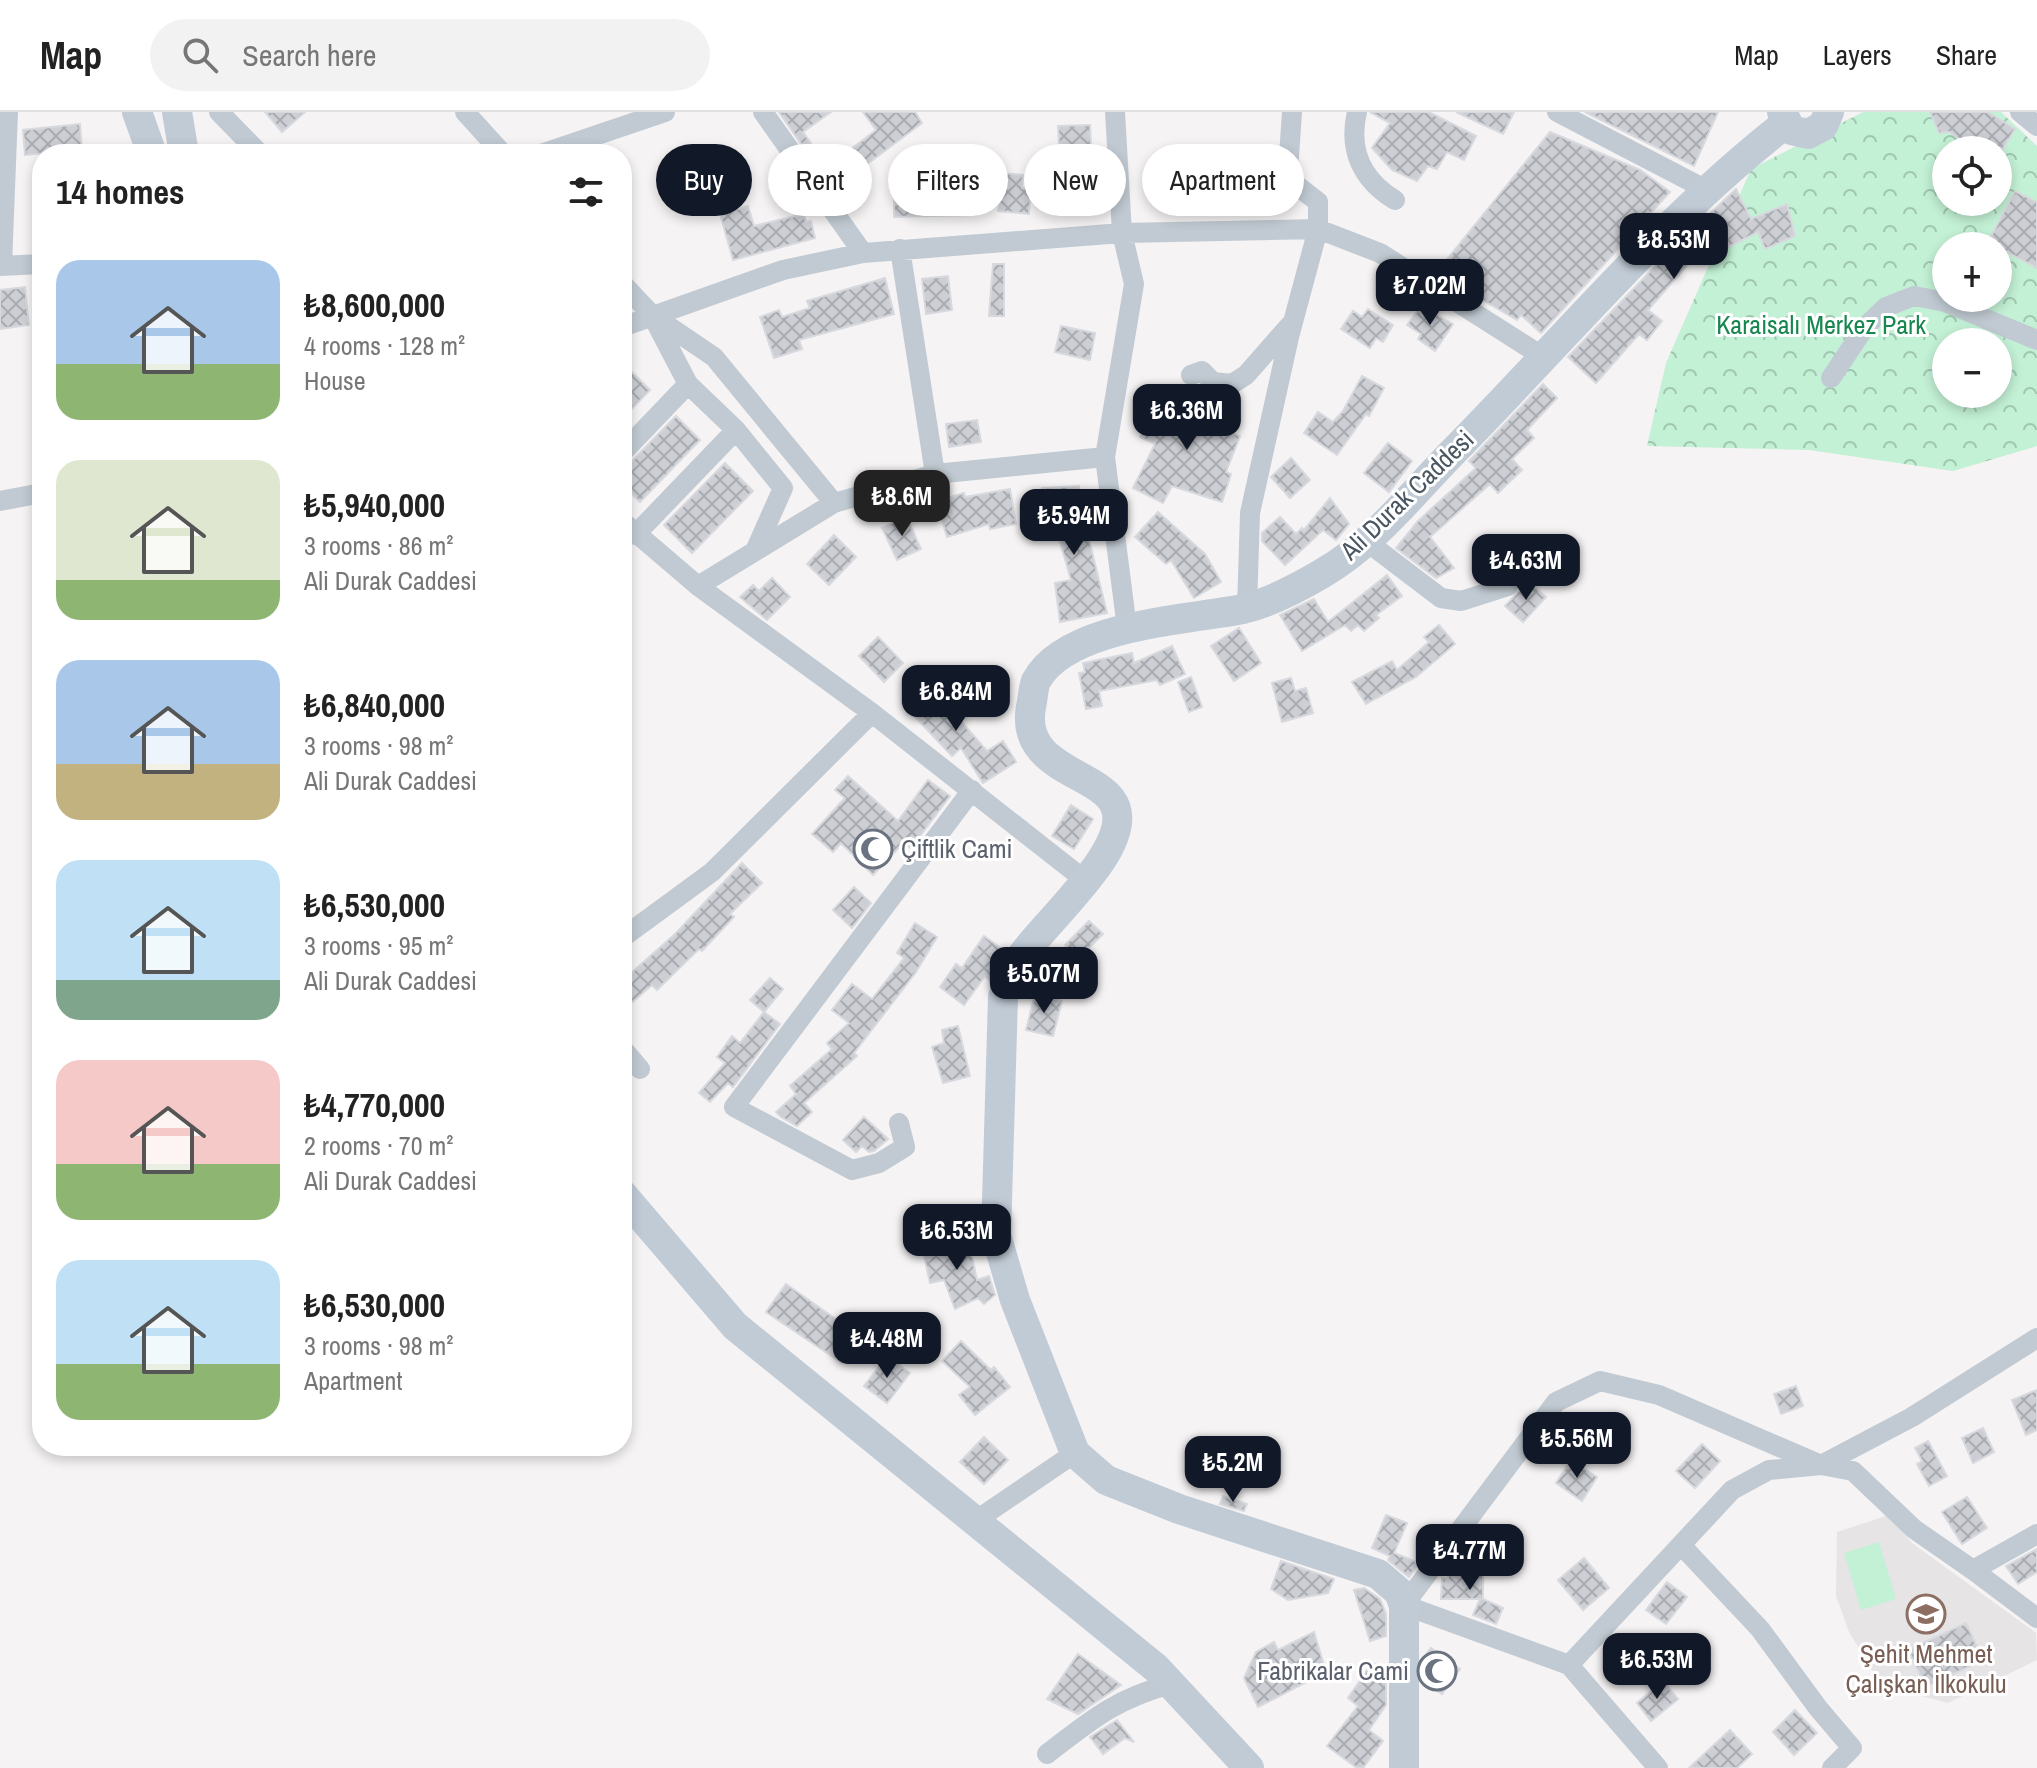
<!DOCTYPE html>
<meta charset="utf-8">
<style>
:root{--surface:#fff;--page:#f2f2f2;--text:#222;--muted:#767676;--line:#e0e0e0;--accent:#111827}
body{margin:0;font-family:"Archivo Narrow",sans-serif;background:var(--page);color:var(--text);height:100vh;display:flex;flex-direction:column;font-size:30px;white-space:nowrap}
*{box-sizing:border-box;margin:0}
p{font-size:26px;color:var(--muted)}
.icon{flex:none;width:44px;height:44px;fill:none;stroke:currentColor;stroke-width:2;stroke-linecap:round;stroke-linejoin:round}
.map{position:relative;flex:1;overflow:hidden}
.sheet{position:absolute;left:32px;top:32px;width:600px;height:1312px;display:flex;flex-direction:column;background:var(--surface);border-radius:32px;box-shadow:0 4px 12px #0003}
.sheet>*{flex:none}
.top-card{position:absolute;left:656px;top:32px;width:760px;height:72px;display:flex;gap:16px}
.fabs{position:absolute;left:1932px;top:24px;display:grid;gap:16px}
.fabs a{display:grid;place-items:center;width:80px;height:80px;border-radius:50%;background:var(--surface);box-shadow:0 4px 12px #0003;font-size:40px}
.price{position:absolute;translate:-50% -68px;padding:0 18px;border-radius:16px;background:var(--accent);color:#fff;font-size:26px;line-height:52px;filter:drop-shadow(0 2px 4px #0008)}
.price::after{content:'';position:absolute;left:50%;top:48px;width:24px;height:18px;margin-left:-12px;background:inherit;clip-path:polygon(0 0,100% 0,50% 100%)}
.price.selected{background:#222;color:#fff}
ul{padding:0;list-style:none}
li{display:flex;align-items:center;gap:24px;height:200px;padding:0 24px}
li span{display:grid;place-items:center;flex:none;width:224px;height:160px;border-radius:24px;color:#555}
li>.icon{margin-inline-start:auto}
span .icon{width:96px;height:96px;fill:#fffc;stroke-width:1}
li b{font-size:34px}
h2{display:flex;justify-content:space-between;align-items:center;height:96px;padding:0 24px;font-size:34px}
.pill{padding:0 28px;border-radius:36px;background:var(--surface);box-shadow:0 4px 12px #0003;font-size:28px;line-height:72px}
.pill.selected{background:var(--accent);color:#fff}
header{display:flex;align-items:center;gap:48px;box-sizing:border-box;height:112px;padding:0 40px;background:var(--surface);border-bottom:2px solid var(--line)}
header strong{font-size:38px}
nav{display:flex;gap:44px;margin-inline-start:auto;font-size:28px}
.search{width:560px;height:72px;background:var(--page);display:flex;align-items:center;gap:20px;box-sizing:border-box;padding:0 28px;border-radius:44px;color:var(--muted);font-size:30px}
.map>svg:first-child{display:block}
.education{fill:#e6e4e5}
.park{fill:url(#park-crowns);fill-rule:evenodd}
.pitch{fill:#c3f1d5}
.building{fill:url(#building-cross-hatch);stroke:#d7d9de;stroke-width:2}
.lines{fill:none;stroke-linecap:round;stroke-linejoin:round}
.street{stroke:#c1cad2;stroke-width:20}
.secondary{stroke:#c1cbd6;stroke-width:30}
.labels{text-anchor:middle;stroke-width:6;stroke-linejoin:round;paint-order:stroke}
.park-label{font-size:26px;fill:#17864f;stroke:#fff}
.street-label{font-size:26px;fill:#4a5661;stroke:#fff}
.worship-label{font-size:26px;fill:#5b616d;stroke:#fff;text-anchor:start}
.education-label{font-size:26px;fill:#785e54;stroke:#fff}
</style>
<header>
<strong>Map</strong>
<div class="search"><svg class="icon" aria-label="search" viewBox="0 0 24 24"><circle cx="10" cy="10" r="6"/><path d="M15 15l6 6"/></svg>Search here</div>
<nav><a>Map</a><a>Layers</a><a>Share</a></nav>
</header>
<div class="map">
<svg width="2037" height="1656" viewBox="0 0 2037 1656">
<defs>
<pattern id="park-crowns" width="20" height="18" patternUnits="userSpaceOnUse" patternTransform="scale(2)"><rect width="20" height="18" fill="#c3f1d5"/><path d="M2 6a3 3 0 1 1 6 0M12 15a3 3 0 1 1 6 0" fill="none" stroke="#a0c6b0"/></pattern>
<pattern id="building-cross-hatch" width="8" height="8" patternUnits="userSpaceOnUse" patternTransform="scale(2)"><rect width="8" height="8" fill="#cdcfd5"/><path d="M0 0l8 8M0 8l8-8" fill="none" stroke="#a8abb0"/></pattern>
</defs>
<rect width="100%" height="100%" fill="#f5f3f3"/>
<path class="education" d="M1889,1403L1912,1431L2036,1521L2037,1548L1948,1591L1889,1575L1872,1558L1849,1520L1836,1484L1837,1420Z"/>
<path class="park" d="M1863,0H2001L2037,34V334L1953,359L1809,338L1647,334L1666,251L1751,57ZM1946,38H1998V90H1946ZM1946,134H1998V186H1946ZM1946,230H1998V282H1946Z"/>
<path class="pitch" d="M1879,1430L1896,1487L1861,1498L1844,1441Z"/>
<path class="building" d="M265,0H305L282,20Z
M779,0H831L803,20L811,31L804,36Z
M863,0H915L922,11L858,59L859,67L850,74L828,46L843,34L847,40L876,18Z
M1370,0H1429L1476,24L1464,48L1447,40L1437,57L1428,54L1417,69L1392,58L1372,36L1390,11Z
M1456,0H1514L1503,22Z
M1585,0H1718L1694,54Z
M1930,0H1988L2015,17L2002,38H1977L1949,20L1939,21Z
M80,12L82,38L25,43L23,18Z
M1090,13L1094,98L1062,99L1058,14Z
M1550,20L1640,58L1670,80L1541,221L1521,203L1517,208L1436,161Z
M940,46H971L970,103L894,105V55H940Z
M1001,61L1023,63L1022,76H1031L1029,102L998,99Z
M1736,77L1751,107L1787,92L1795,124L1765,137L1758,120L1727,136L1718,118L1648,198L1662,209L1647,228L1639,222L1596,271L1568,245L1667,142Z
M2015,79L2037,90V156L1988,130Z
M748,94L754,114L804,102L806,110L811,109L815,126L733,148L720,102Z
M993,152H1004V204H989Z
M948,164L952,198L926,202L922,167Z
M885,166L894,202L799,228L802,237L774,246L760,205L779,198L782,205L810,196L807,189Z
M25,175L29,213L0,217V178Z
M1421,194L1453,212L1435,239L1418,227L1421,222L1407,213Z
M1368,197L1393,213L1383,230L1376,226L1370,236L1341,217L1353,199L1362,205Z
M1061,214L1095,221L1090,248L1055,240Z
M622,250L650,278L622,307Z
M1362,264L1384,276L1369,304L1366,302L1337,343L1304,321L1318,300L1333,310L1343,299Z
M1543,272L1557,286L1527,318L1534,326L1512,347L1522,358L1498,381L1490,372L1430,425L1454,456L1436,466L1396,436L1418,409L1476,356L1469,349Z
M1197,275L1213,289L1196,308L1240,324L1226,360L1231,362L1222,390L1172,374L1163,391L1133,376L1155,332L1140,325L1152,303L1162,308L1190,276Z
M676,304L700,328L640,390L622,372V354L631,350Z
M977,308L981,330L949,335L946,312Z
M1388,331L1412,349L1389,380L1364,361Z
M1291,346L1310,368L1290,386L1271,365Z
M725,351L753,379L692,441L664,413Z
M1079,374L1081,421L1087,419L1107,501L1060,510L1055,471L1071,468L1053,405L1048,406L1047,391H1042V376Z
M1010,377L1016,412L990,417L989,412L947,425L936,389L964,381L965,385Z
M1330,386L1349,412L1336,428L1323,418L1285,453L1262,429V421L1280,405L1296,422L1302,416L1304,418Z
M1158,400L1205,442L1221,470L1194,486L1171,448L1166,452L1135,425Z
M906,404L921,437L897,448L882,416Z
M834,423L856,445L829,473L807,452Z
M1557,428L1573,444L1559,458L1543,443Z
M1387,463L1402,484L1376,503L1379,506L1364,519L1358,513L1351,519L1345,513L1302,539L1280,503L1314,487L1328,510Z
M772,466L790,485L767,508L740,485L753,473L759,479Z
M1528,469L1546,485L1523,510L1505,494Z
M1439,513L1455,532L1416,565L1366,592L1352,570L1392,549L1397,558L1429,530L1424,525Z
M1239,516L1261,551L1234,569L1211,534Z
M878,525L903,551L884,570L859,544Z
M1172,534L1185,562L1160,573L1157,568L1099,579L1102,594L1086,597L1079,561L1085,560L1083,551L1132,541L1134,551Z
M1191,565L1202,595L1189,600L1178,570Z
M1291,566L1295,579L1306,576L1313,601L1282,610L1272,571Z
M926,569L987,639L1003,629L1016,650L983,671L961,636L952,644L902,591Z
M848,664L898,709L928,668L950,684L911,736L904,730L873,763L841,731L833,740L812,722L845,686L835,678Z
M1071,693L1093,707L1074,737L1052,724Z
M742,751L762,771L730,802L734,805L702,839L699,837L657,878L652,873L622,899V850L631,861L675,822Z
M854,775L871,791L852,816L833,798Z
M1089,809L1103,822L1079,846L1065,833Z
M915,811L937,825L916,860L854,941L857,944L804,991L812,1000L797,1014L781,1005L776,1000L796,982L790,974L832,937L827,931L849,911L832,898L852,872L872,887L904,846L897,841Z
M984,824L1004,838L989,868L985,864L964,893L940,875L956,852L962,856Z
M770,866L783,877L764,900L750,888Z
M1035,882L1062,889L1053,924L1026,918Z
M764,900L780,912L733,975L728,971L710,990L699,981L725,951L717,945L732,924L740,931Z
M958,914L970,964L943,971L932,935L944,931L942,918Z
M864,1005L888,1027L874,1039L869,1040L862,1034L856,1040L843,1028Z
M968,1125L977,1168L989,1164L995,1183L984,1192L978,1186L955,1197L944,1168L930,1171L922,1135Z
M786,1172L860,1224L842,1251L766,1200Z
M961,1229L991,1258L994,1255L1010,1275L975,1303L959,1283L970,1275L942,1249Z
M887,1244L910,1261L887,1291L864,1274Z
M1796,1274L1803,1294L1781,1302L1774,1282Z
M2037,1278V1318L2026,1323L2012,1288Z
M1983,1316L1994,1340L1973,1351L1962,1326Z
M984,1325L1008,1348L984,1372L960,1350Z
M1928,1329L1947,1364L1929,1374L1917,1352L1922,1349L1915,1336Z
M1702,1332L1720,1349L1695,1376L1676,1359Z
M1571,1348L1597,1365L1582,1389L1556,1371Z
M1223,1384L1247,1392L1244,1399L1220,1392Z
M1967,1385L1987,1416L1962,1432L1942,1400Z
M1386,1403L1407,1411L1394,1441L1419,1451L1409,1465L1388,1448L1390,1444L1372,1436Z
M2037,1437V1460L2018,1472L2006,1454Z
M1584,1446L1609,1476L1583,1498L1558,1468Z
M1281,1449L1334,1467L1328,1481L1288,1488L1271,1477Z
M1448,1458H1483V1487L1503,1496L1496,1512L1473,1503L1480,1487H1441L1442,1466L1448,1467Z
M1667,1470L1687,1485L1666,1512L1646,1498Z
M1364,1476L1380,1487L1386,1502V1524L1370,1529L1354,1478Z
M1966,1511L1983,1548L1926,1575L1908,1538Z
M1314,1520L1326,1560L1258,1595L1244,1566L1256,1540L1274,1530L1278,1538Z
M1431,1536L1460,1557L1442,1582L1422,1568V1548Z
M1078,1542L1121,1573L1078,1602L1047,1587Z
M1372,1551L1386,1558V1593L1369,1618L1383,1629L1363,1656H1357L1327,1634L1358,1594L1348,1586Z
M1663,1569L1678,1587L1651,1609L1637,1591Z
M1795,1598L1817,1621L1794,1643L1773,1620Z
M1117,1608L1134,1630L1125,1626L1103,1642L1090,1625Z
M1730,1618L1752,1642L1737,1656H1689Z"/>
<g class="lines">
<path class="street" d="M219,0L260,42
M465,0L503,42
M763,0L863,141
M1115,0L1122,121L1134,172L1105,345L1127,516
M1357,0C1348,38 1362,68 1395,88
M1557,0L1705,77
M2020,0L2037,14
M541,42L665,0
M900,137L935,362
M0,154L42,152
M2,154L8,0
M622,171L652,203
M622,215L783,158L863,141L1122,121L1318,117L1380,141L1545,246
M1191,263L1202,259L1213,270L1232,272L1246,263L1290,213
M1831,266L1865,215L1886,195L1914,184L1945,190L2037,228
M622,341L688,272
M0,389L42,381
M622,409L698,474L872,601L1086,769
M635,423L736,318
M1366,429L1441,486L1461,489L1508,474
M755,439L783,376L736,318L688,272L652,203L714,245L834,391
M698,474L834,391L935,362L1105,345
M1247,496L1250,401L1289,225L1318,117V90L1295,72L1288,59L1292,0
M622,826L712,760L872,601
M622,936L640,957
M899,1011L905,1035L879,1051L852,1058L734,995L972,678
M975,1409L1075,1341
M1681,1433L1760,1517L1818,1596L1852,1636L1832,1656
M1973,1458L2037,1506
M1569,1553L1732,1378L1769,1358L1821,1353L1912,1305L2037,1226
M1047,1642C1091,1608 1115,1587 1171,1572
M1658,1656L1569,1553L1404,1493L1556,1290L1600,1269L1659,1283L1821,1353L1853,1359L1914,1417L1973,1458L2037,1422"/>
<path class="secondary" d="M137,0L152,42
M177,0L184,42
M1782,0L1791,18L1808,22L1823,14L1829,0
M622,1082L735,1214L1156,1556L1249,1656
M1404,1656V1493L1399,1480L1378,1462L1179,1397L1106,1368L1075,1341L1015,1188L996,1123L1003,885C1006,876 1008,867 1012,859C1031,820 1130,743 1116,697C1106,660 1019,660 1031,595C1033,587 1033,576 1036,569C1066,513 1187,508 1243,497C1268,491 1301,474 1323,461C1373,432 1412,382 1452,341C1562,230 1662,108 1785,12"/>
</g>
<defs>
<symbol id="mosque-ring" viewBox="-11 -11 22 22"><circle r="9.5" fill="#fff" stroke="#6b7280" stroke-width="1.5"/><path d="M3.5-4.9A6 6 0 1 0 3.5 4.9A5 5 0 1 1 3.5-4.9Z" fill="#6b7280"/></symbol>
<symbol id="school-ring" viewBox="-11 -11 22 22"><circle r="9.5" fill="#fff" stroke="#8d6e63" stroke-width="1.5"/><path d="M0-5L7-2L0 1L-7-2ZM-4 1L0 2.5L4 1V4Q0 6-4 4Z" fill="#8d6e63"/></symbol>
</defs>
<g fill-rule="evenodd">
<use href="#mosque-ring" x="851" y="715" width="44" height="44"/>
<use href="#school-ring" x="1904" y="1480" width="44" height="44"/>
<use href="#mosque-ring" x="1415" y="1537" width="44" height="44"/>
</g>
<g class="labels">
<g class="park-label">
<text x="1821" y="222">Karaisalı Merkez Park</text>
</g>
<g class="street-label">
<text transform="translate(1407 383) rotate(-44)" y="9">Ali Durak Caddesi</text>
</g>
<g class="worship-label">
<text x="901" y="746">Çiftlik Cami</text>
<text x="1409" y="1568" text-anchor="end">Fabrikalar Cami</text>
</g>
<g class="education-label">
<text x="1926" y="1551">Şehit Mehmet<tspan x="1926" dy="30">Çalışkan İlkokulu</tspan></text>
</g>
</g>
</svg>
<div class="fabs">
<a><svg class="icon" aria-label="locate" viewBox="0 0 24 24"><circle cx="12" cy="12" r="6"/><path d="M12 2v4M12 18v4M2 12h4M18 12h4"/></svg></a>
<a>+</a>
<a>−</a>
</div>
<b class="price" style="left:1674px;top:169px">₺8.53M</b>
<b class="price" style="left:1430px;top:215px">₺7.02M</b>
<b class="price" style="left:1187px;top:340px">₺6.36M</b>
<b class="price selected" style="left:902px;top:426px">₺8.6M</b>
<b class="price" style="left:1074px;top:445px">₺5.94M</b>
<b class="price" style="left:1526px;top:490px">₺4.63M</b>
<b class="price" style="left:956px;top:621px">₺6.84M</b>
<b class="price" style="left:1044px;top:903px">₺5.07M</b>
<b class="price" style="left:957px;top:1160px">₺6.53M</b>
<b class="price" style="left:887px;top:1268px">₺4.48M</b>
<b class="price" style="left:1577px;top:1368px">₺5.56M</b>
<b class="price" style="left:1233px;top:1392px">₺5.2M</b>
<b class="price" style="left:1470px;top:1480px">₺4.77M</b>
<b class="price" style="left:1657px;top:1589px">₺6.53M</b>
<div class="top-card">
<a class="pill selected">Buy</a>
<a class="pill">Rent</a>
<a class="pill">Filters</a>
<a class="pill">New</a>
<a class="pill">Apartment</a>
</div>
<section class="sheet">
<h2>14 homes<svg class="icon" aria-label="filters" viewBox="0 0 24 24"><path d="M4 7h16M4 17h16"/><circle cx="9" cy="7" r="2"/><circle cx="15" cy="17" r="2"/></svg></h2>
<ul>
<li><span style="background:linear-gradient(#a9c7e8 65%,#8fb573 0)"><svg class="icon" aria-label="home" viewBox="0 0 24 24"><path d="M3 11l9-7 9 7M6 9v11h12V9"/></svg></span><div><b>₺8,600,000</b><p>4 rooms · 128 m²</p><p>House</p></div></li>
<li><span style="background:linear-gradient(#dfe7d0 75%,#8fb573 0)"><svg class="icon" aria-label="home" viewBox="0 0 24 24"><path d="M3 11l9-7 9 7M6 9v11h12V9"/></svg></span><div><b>₺5,940,000</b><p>3 rooms · 86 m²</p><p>Ali Durak Caddesi</p></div></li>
<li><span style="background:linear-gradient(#a9c7e8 65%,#c2b280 0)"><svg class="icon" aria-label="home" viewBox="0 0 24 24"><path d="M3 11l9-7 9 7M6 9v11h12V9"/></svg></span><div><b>₺6,840,000</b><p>3 rooms · 98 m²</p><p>Ali Durak Caddesi</p></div></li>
<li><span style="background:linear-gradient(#bfe0f5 75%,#7fa58c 0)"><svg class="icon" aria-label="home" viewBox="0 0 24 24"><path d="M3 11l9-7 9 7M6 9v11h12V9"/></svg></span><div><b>₺6,530,000</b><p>3 rooms · 95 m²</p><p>Ali Durak Caddesi</p></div></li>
<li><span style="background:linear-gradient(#f6c9c9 65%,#8fb573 0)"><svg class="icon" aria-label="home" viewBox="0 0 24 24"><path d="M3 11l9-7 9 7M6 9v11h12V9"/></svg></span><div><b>₺4,770,000</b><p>2 rooms · 70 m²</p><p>Ali Durak Caddesi</p></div></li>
<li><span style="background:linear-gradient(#bfe0f5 65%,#8fb573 0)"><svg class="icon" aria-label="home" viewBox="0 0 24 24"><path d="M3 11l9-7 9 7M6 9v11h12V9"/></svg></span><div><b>₺6,530,000</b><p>3 rooms · 98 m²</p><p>Apartment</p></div></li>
</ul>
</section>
</div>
